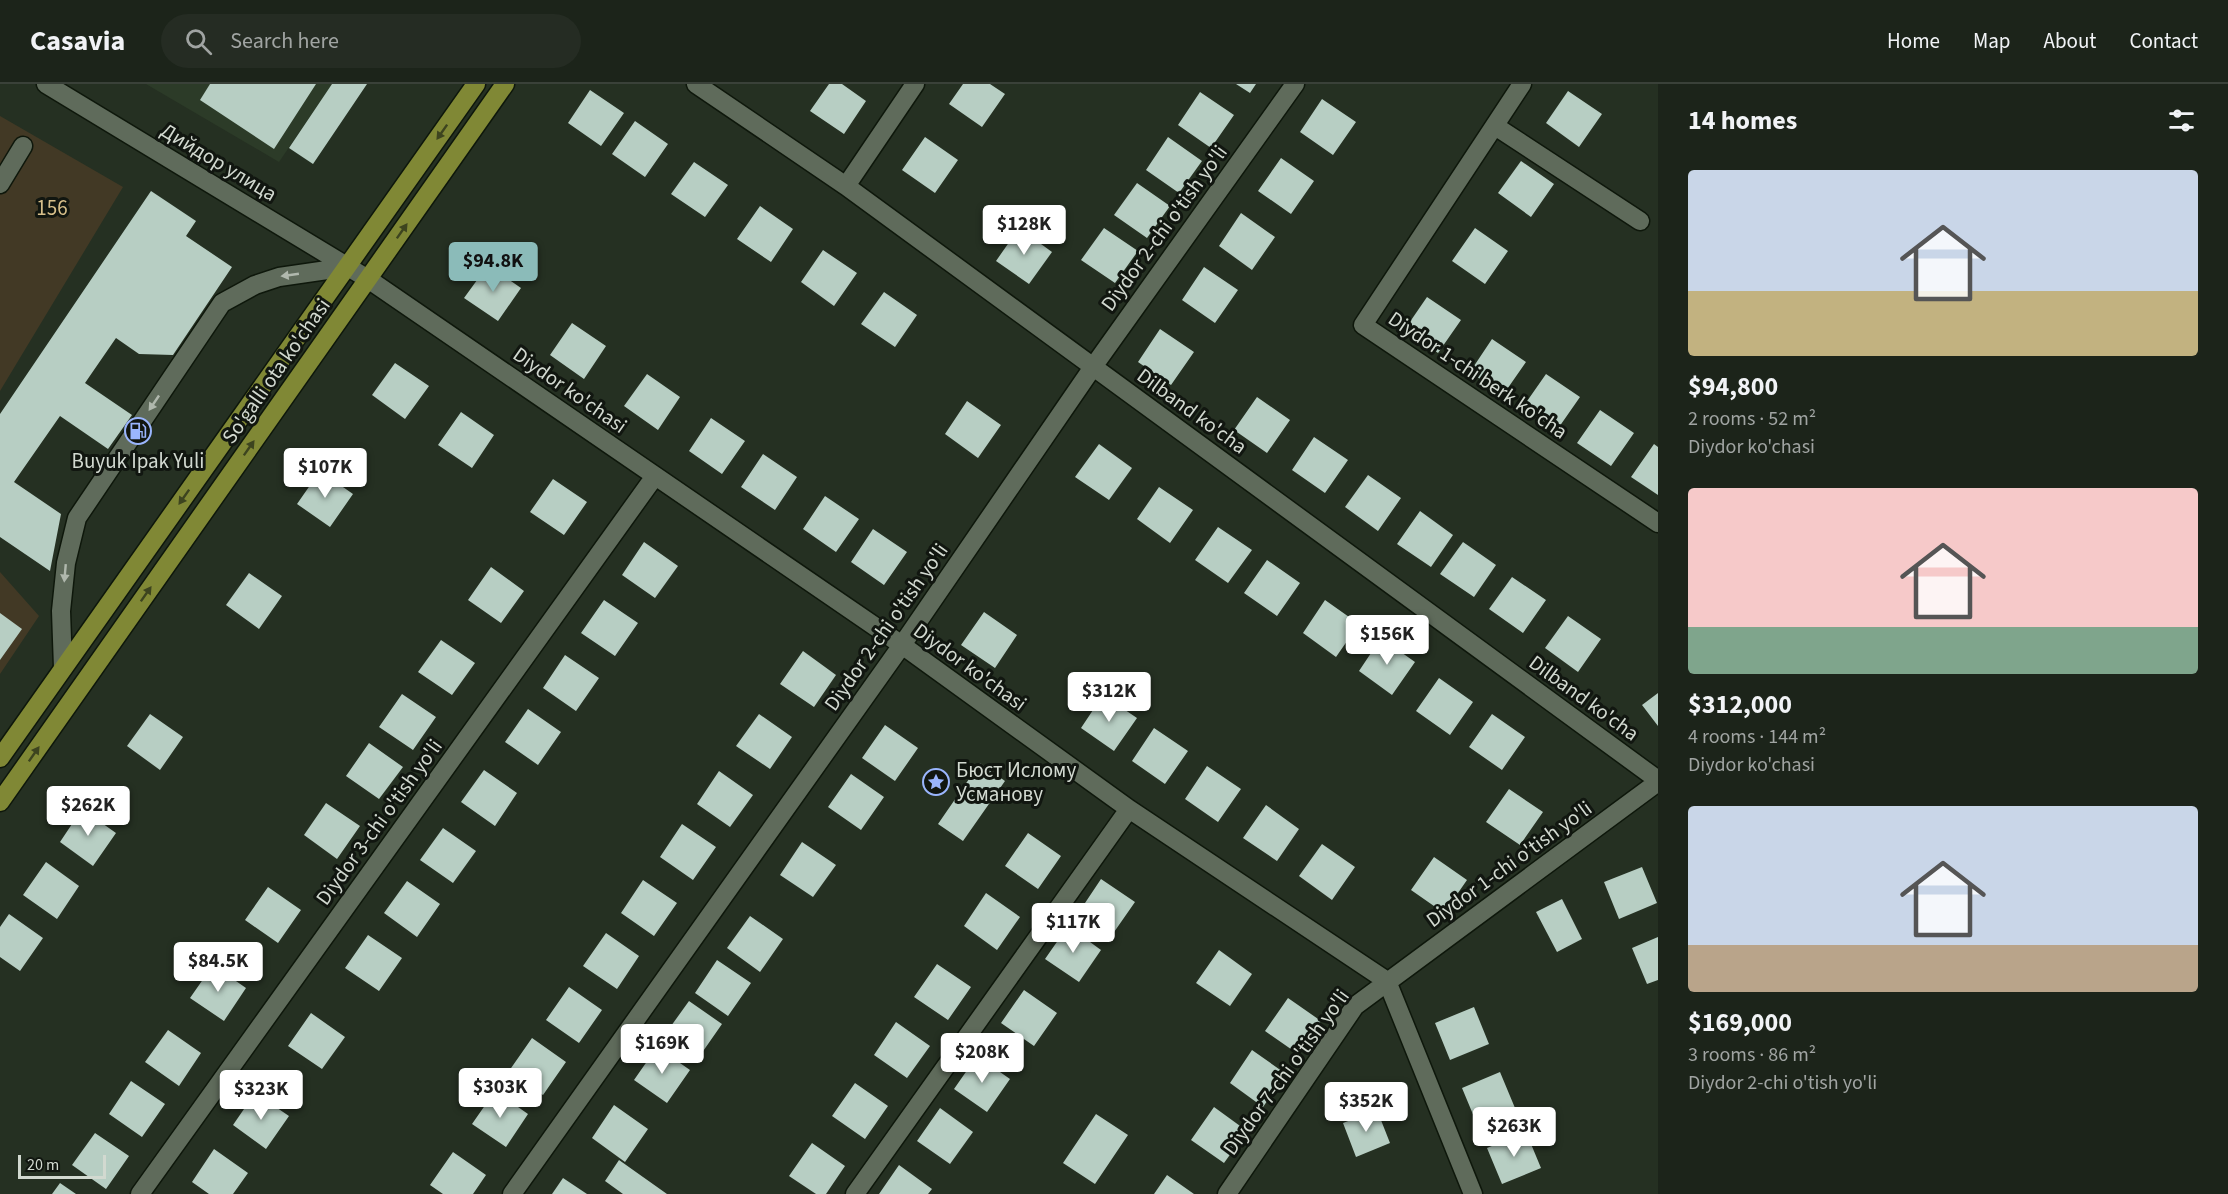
<!DOCTYPE html>
<meta charset="utf-8">
<style>
:root{--surface:#1c241a;--page:#252c23;--text:#f1f3f6;--muted:#a0a4a2;--line:#3a4139;--accent:#8bbbb9}
body{margin:0;font-family:"Source Sans 3",sans-serif;background:var(--page);color:var(--text);height:100vh;display:flex;flex-direction:column;font-size:22px;white-space:nowrap}
*{box-sizing:border-box;margin:0}
p{font-size:20px;color:var(--muted)}
.icon{flex:none;width:33px;height:33px;fill:none;stroke:currentColor;stroke-width:2;stroke-linecap:round;stroke-linejoin:round}
.map{position:relative;flex:1;overflow:hidden}
.drawer{display:flex;flex-direction:column;background:var(--surface);width:570px}
.drawer>*{flex:none}
.scale{position:absolute;left:18px;bottom:15px;width:88px;box-sizing:border-box;padding-left:6px;border:3px solid #d2d9d0;border-top:0;font-size:16px;line-height:21px;white-space:nowrap;color:#d2d9d0;-webkit-text-stroke:4px #111610;paint-order:stroke}
.price{position:absolute;translate:-50% -51px;padding:0 14px;border-radius:6px;background:#fff;color:#222;font-size:20px;line-height:39px;filter:drop-shadow(0 2px 3px #0008)}
.price::after{content:'';position:absolute;left:50%;top:36px;width:18px;height:14px;margin-left:-9px;background:inherit;clip-path:polygon(0 0,100% 0,50% 100%)}
.price.active{background:var(--accent);color:#111}
ul{padding:0;list-style:none}
li{display:grid;align-content:center;gap:12px;height:318px;padding:0 30px}
li span{display:grid;place-items:center;height:186px;border-radius:6px;color:#555}
li>.icon{margin-inline-start:auto}
span .icon{width:108px;height:108px;fill:#fffc;stroke-width:1}
li b{font-size:26px}
h2{display:flex;justify-content:space-between;align-items:center;height:72px;padding:0 30px;font-size:26px}
header{display:flex;align-items:center;gap:36px;box-sizing:border-box;height:84px;padding:0 30px;background:var(--surface);border-bottom:2px solid var(--line)}
header strong{font-size:28px}
nav{display:flex;gap:33px;margin-inline-start:auto;font-size:21px}
.search{width:420px;height:54px;background:var(--page);display:flex;align-items:center;gap:15px;box-sizing:border-box;padding:0 21px;border-radius:33px;color:var(--muted);font-size:22px}
main{display:flex;flex:1;min-height:0}
.map>svg:first-child{display:block}
.built{fill:#2c3b28}
.green{fill:#423925}
.building{fill:#b7cec3}
.lines{fill:none;stroke-linecap:round;stroke-linejoin:round}
.minor-casing{stroke:#0e170b;stroke-width:21}
.major-casing{stroke:#0e170b;stroke-width:21}
.minor{stroke:#5f6b5b;stroke-width:18}
.major{stroke:#808835;stroke-width:18}
.oneway{fill:#3d441f}
.oneway2{fill:#b0b8ad}
.labels{text-anchor:middle;stroke-width:6;stroke-linejoin:round;paint-order:stroke}
.street-label{font-size:21px;fill:#d2d9d0;stroke:#111610}
.park-label{font-size:21px;fill:#d7bf8a;stroke:#111610}
.poi-label{font-size:21px;fill:#d2d9d0;stroke:#111610}
</style>
<header>
<strong>Casavia</strong>
<div class="search"><svg class="icon" aria-label="search" viewBox="0 0 24 24"><circle cx="10" cy="10" r="6"/><path d="M15 15l6 6"/></svg>Search here</div>
<nav><a>Home</a><a>Map</a><a>About</a><a>Contact</a></nav>
</header>
<main>
<div class="map">
<svg width="1658" height="1110" viewBox="0 0 1658 1110">
<rect width="100%" height="100%" fill="#253022"/>
<path class="built" d="M146,0H332L279,78Z"/>
<path class="green" d="M0,32L123,103L0,307Z
M0,488L39,532L0,590Z"/>
<path class="building" d="M210,0H316L274,65L200,16Z
M332,0H367L313,80L289,64Z
M829,0H842L866,17L844,50L810,27Z
M963,0H990L1005,10L982,43L949,20Z
M1236,0H1256L1250,9Z
M590,6L624,29L601,62L568,39Z
M1568,7L1602,30L1579,63L1546,39Z
M1200,8L1234,31L1211,64L1178,41Z
M1322,15L1356,38L1333,71L1300,48Z
M635,37L668,60L645,93L612,70Z
M925,53L958,76L935,109L902,86Z
M1168,53L1202,77L1179,109L1146,86Z
M1281,74L1314,97L1291,130L1258,107Z
M1521,77L1554,100L1531,133L1498,109Z
M694,78L728,101L705,133L671,110Z
M1137,99L1170,122L1147,154L1114,131Z
M151,107L196,137L186,152L232,183L173,271L139,270L116,254L85,299L132,331L108,365L60,332L14,398L61,430L50,487L0,453V330Z
M760,122L793,145L771,178L737,155Z
M1241,129L1275,153L1252,186L1219,162Z
M1019,144L1052,168L1029,200L996,177Z
M1104,144L1138,167L1115,199L1081,176Z
M1475,144L1508,167L1485,200L1452,177Z
M823,166L857,189L834,222L801,198Z
M488,181L521,204L498,237L464,214Z
M1204,183L1238,206L1215,239L1182,216Z
M884,208L917,231L895,263L861,240Z
M1427,213L1461,236L1438,269L1405,245Z
M572,239L606,262L584,295L550,271Z
M1160,245L1194,268L1171,301L1138,278Z
M1492,255L1526,278L1503,311L1470,288Z
M395,279L429,302L405,335L372,311Z
M647,290L680,313L658,346L624,322Z
M1546,290L1580,313L1557,346L1523,323Z
M1257,313L1290,336L1267,369L1234,346Z
M967,317L1001,341L978,374L945,350Z
M1600,326L1634,349L1611,382L1577,359Z
M461,328L494,351L472,384L438,361Z
M711,334L745,357L722,390L689,367Z
M1314,353L1348,376L1325,409L1292,386Z
M1099,360L1132,384L1109,416L1075,393Z
M1654,360L1658,363V411L1631,393Z
M763,370L797,393L775,426L741,403Z
M320,387L353,410L330,443L297,420Z
M1368,391L1401,414L1378,447L1345,423Z
M553,395L587,418L564,451L530,428Z
M1159,403L1193,426L1170,459L1137,435Z
M825,412L859,435L836,468L803,445Z
M1420,427L1453,451L1431,483L1397,460Z
M1218,443L1252,466L1228,499L1195,476Z
M873,445L907,468L884,501L851,478Z
M644,458L678,482L655,514L622,491Z
M1463,458L1496,481L1474,513L1440,490Z
M1267,476L1300,499L1277,532L1244,509Z
M491,483L524,507L501,539L468,516Z
M249,489L282,512L259,545L226,521Z
M1512,493L1546,516L1523,549L1489,525Z
M604,516L638,539L615,572L581,549Z
M1325,516L1359,540L1336,573L1303,549Z
M984,528L1017,551L995,584L961,561Z
M0,529L22,545L0,576Z
M1568,532L1601,555L1578,588L1545,564Z
M1381,554L1415,578L1392,611L1359,587Z
M441,556L475,579L452,611L418,588Z
M803,567L836,591L814,623L780,600Z
M565,571L599,594L576,627L543,604Z
M1439,594L1473,618L1450,651L1416,627Z
M1658,609V642L1642,621Z
M402,610L436,633L413,666L379,643Z
M1103,611L1137,634L1114,667L1081,644Z
M528,625L561,648L538,681L505,658Z
M150,630L183,653L160,686L127,662Z
M759,630L792,653L770,685L736,662Z
M1492,630L1525,653L1502,686L1469,663Z
M885,641L918,664L895,697L862,674Z
M1154,644L1188,667L1165,700L1132,677Z
M369,659L403,683L379,715L346,692Z
M980,679L1005,697L963,757L938,740Z
M1207,682L1241,705L1218,738L1185,715Z
M484,686L517,709L495,742L461,718Z
M719,687L753,711L730,743L697,720Z
M851,690L884,713L861,746L828,723Z
M1509,705L1543,728L1520,761L1486,738Z
M326,719L360,742L337,775L304,751Z
M1266,721L1299,745L1277,777L1243,754Z
M82,725L116,749L93,782L60,758Z
M682,740L716,763L693,796L660,773Z
M443,744L476,767L453,799L420,776Z
M1028,749L1061,772L1038,805L1005,782Z
M802,758L836,781L813,813L780,791Z
M1322,760L1355,783L1332,816L1299,792Z
M1434,773L1467,796L1444,829L1411,806Z
M46,778L79,802L57,835L23,811Z
M1642,783L1657,819L1619,835L1604,798Z
M1101,795L1135,818L1112,851L1079,828Z
M643,796L677,819L654,852L621,829Z
M407,797L440,820L417,853L384,829Z
M268,803L301,826L278,859L245,836Z
M986,809L1020,833L997,866L964,842Z
M1562,815L1582,855L1557,868L1536,828Z
M9,830L43,854L20,887L0,873V843Z
M750,832L783,855L760,888L727,864Z
M1068,842L1101,866L1079,898L1045,875Z
M606,849L639,872L617,905L583,882Z
M368,851L402,874L379,907L345,884Z
M1658,853V896L1647,900L1632,864Z
M1219,866L1252,890L1230,922L1196,899Z
M717,876L751,899L728,932L695,909Z
M937,880L971,903L948,936L914,913Z
M213,881L246,904L224,937L190,914Z
M569,903L602,926L579,959L546,936Z
M1024,906L1057,929L1034,962L1001,939Z
M1288,914L1321,937L1298,970L1265,947Z
M689,917L722,940L699,973L666,949Z
M1474,923L1489,960L1450,976L1435,939Z
M311,929L345,953L322,985L288,962Z
M896,938L930,962L907,994L874,971Z
M168,946L201,969L179,1002L145,978Z
M532,954L566,978L543,1011L509,987Z
M657,963L690,986L667,1019L634,996Z
M1252,966L1286,990L1263,1023L1230,999Z
M977,972L1010,995L987,1028L954,1005Z
M1500,988L1515,1024L1477,1040L1462,1004Z
M131,997L165,1020L142,1053L109,1030Z
M855,999L888,1022L865,1055L832,1032Z
M495,1007L528,1030L506,1063L472,1040Z
M255,1009L289,1032L266,1065L233,1041Z
M614,1021L648,1045L625,1078L592,1054Z
M1214,1023L1247,1047L1224,1079L1191,1056Z
M940,1024L973,1048L950,1080L917,1057Z
M1377,1026L1390,1059L1356,1073L1343,1039Z
M1096,1030L1128,1051L1095,1100L1063,1079Z
M1526,1048L1541,1084L1502,1100L1487,1064Z
M95,1049L129,1072L106,1105L72,1081Z
M812,1059L845,1082L826,1110H816L789,1092Z
M214,1065L248,1089L233,1110H209L192,1098Z
M453,1068L486,1091L473,1110H443L430,1101Z
M619,1076L667,1110H623L605,1097Z
M899,1081L932,1105L928,1110H879Z
M1167,1091L1194,1110H1154Z
M563,1094L587,1110H552Z
M60,1099L76,1110H52Z"/>
<g class="lines">
<defs>
<path id="minor" d="M46,0L368,195L902,561L1129,725L1387,897L1473,1110
M696,0L846,102L1658,696
M1522,0L1363,241L1658,439
M1495,42L1640,137
M0,100L23,62
M846,102L915,0
M63,584L61,527L66,479L77,434L222,219L255,201L279,193L348,183
M140,1110L655,392
M512,1110L902,561L1093,283L1295,0
M855,1110L1129,725
M1227,1110L1355,922L1658,698"/>
<path id="major" d="M0,674L476,0
M0,718L505,0"/>
</defs>
<use href="#minor" class="minor-casing"/>
<use href="#major" class="major-casing"/>
<use href="#minor" class="minor"/>
<use href="#major" class="major"/>
</g>
<defs><path id="oneway-solid" d="M-6-.8H1V-3.2L6.5 0L1 3.2V.8H-6Z" transform="scale(1.5)"/></defs>
<g class="oneway">
<use href="#oneway-solid" transform="translate(442 48) rotate(125)"/>
<use href="#oneway-solid" transform="translate(402 147) rotate(-55)"/>
<use href="#oneway-solid" transform="translate(249 364) rotate(-55)"/>
<use href="#oneway-solid" transform="translate(184 413) rotate(125)"/>
<use href="#oneway-solid" transform="translate(146 510) rotate(-55)"/>
<use href="#oneway-solid" transform="translate(34 670) rotate(-55)"/>
</g>
<g class="oneway2">
<use href="#oneway-solid" transform="translate(290 191) rotate(172)"/>
<use href="#oneway-solid" transform="translate(154 319) rotate(124)"/>
<use href="#oneway-solid" transform="translate(65 489) rotate(95)"/>
</g>
<defs>
<symbol id="fuel-ring" viewBox="-11 -11 22 22"><circle r="9.5" fill="#111610" stroke="#9ab5fd" stroke-width="1.5"/><path d="M-5.5-6h7V0h2V4h1.3V-2.5L3-4.5l.8-.8L6-3V5H2.5V1h-1V6h-7ZM-4.2-4.7v3.2H.2V-4.7Z" fill="#9ab5fd"/></symbol>
<symbol id="sight-ring" viewBox="-11 -11 22 22"><circle r="9.5" fill="#111610" stroke="#9ab5fd" stroke-width="1.5"/><path d="M0-6L1.8-2.2L6-1.7L2.9 1.2L3.7 5.4L0 3.3L-3.7 5.4L-2.9 1.2L-6-1.7L-1.8-2.2Z" fill="#9ab5fd"/></symbol>
</defs>
<g fill-rule="evenodd">
<use href="#fuel-ring" x="123" y="332" width="30" height="30"/>
<use href="#sight-ring" x="921" y="683" width="30" height="30"/>
</g>
<g class="labels">
<g class="street-label">
<text transform="translate(219 78) rotate(31)" y="7">Дийдор улица</text>
<text transform="translate(1164 144) rotate(-54)" y="7">Diydor 2-chi o'tish yo'li</text>
<text transform="translate(276 287) rotate(-55)" y="7">So'galli ota ko'chasi</text>
<text transform="translate(1478 291) rotate(34)" y="7">Diydor 1-chi berk ko'cha</text>
<text transform="translate(570 306) rotate(35)" y="7">Diydor ko'chasi</text>
<text transform="translate(1192 327) rotate(36)" y="7">Dilband ko'cha</text>
<text transform="translate(886 543) rotate(-55)" y="7">Diydor 2-chi o'tish yo'li</text>
<text transform="translate(970 583) rotate(36)" y="7">Diydor ko'chasi</text>
<text transform="translate(1584 614) rotate(36)" y="7">Dilband ko'cha</text>
<text transform="translate(379 738) rotate(-54)" y="7">Diydor 3-chi o'tish yo'li</text>
<text transform="translate(1509 780) rotate(-36)" y="7">Diydor 1-chi o'tish yo'li</text>
<text transform="translate(1286 988) rotate(-54)" y="7">Diydor 7-chi o'tish yo'li</text>
</g>
<g class="park-label">
<text x="52" y="131">156</text>
</g>
<g class="poi-label">
<text x="138" y="384">Buyuk Ipak Yuli</text>
<text x="956" y="693" text-anchor="start">Бюст Ислому<tspan x="956" dy="24">Усманову</tspan></text>
</g>
</g>
</svg>
<div class="scale">20 m</div>
<b class="price" style="left:1024px;top:172px">$128K</b>
<b class="price active" style="left:493px;top:209px">$94.8K</b>
<b class="price" style="left:325px;top:415px">$107K</b>
<b class="price" style="left:1387px;top:582px">$156K</b>
<b class="price" style="left:1109px;top:639px">$312K</b>
<b class="price" style="left:88px;top:753px">$262K</b>
<b class="price" style="left:1073px;top:870px">$117K</b>
<b class="price" style="left:218px;top:909px">$84.5K</b>
<b class="price" style="left:662px;top:991px">$169K</b>
<b class="price" style="left:982px;top:1000px">$208K</b>
<b class="price" style="left:500px;top:1035px">$303K</b>
<b class="price" style="left:261px;top:1037px">$323K</b>
<b class="price" style="left:1366px;top:1049px">$352K</b>
<b class="price" style="left:1514px;top:1074px">$263K</b>
</div>
<section class="drawer">
<h2>14 homes<svg class="icon" aria-label="filters" viewBox="0 0 24 24"><path d="M4 7h16M4 17h16"/><circle cx="9" cy="7" r="2"/><circle cx="15" cy="17" r="2"/></svg></h2>
<ul>
<li><span style="background:linear-gradient(#c9d6e8 65%,#c2b280 0)"><svg class="icon" aria-label="home" viewBox="0 0 24 24"><path d="M3 11l9-7 9 7M6 9v11h12V9"/></svg></span><div><b>$94,800</b><p>2 rooms · 52 m²</p><p>Diydor ko'chasi</p></div></li>
<li><span style="background:linear-gradient(#f6c9c9 75%,#7fa58c 0)"><svg class="icon" aria-label="home" viewBox="0 0 24 24"><path d="M3 11l9-7 9 7M6 9v11h12V9"/></svg></span><div><b>$312,000</b><p>4 rooms · 144 m²</p><p>Diydor ko'chasi</p></div></li>
<li><span style="background:linear-gradient(#c9d6e8 75%,#b9a48a 0)"><svg class="icon" aria-label="home" viewBox="0 0 24 24"><path d="M3 11l9-7 9 7M6 9v11h12V9"/></svg></span><div><b>$169,000</b><p>3 rooms · 86 m²</p><p>Diydor 2-chi o'tish yo'li</p></div></li>
</ul>
</section>
</main>
